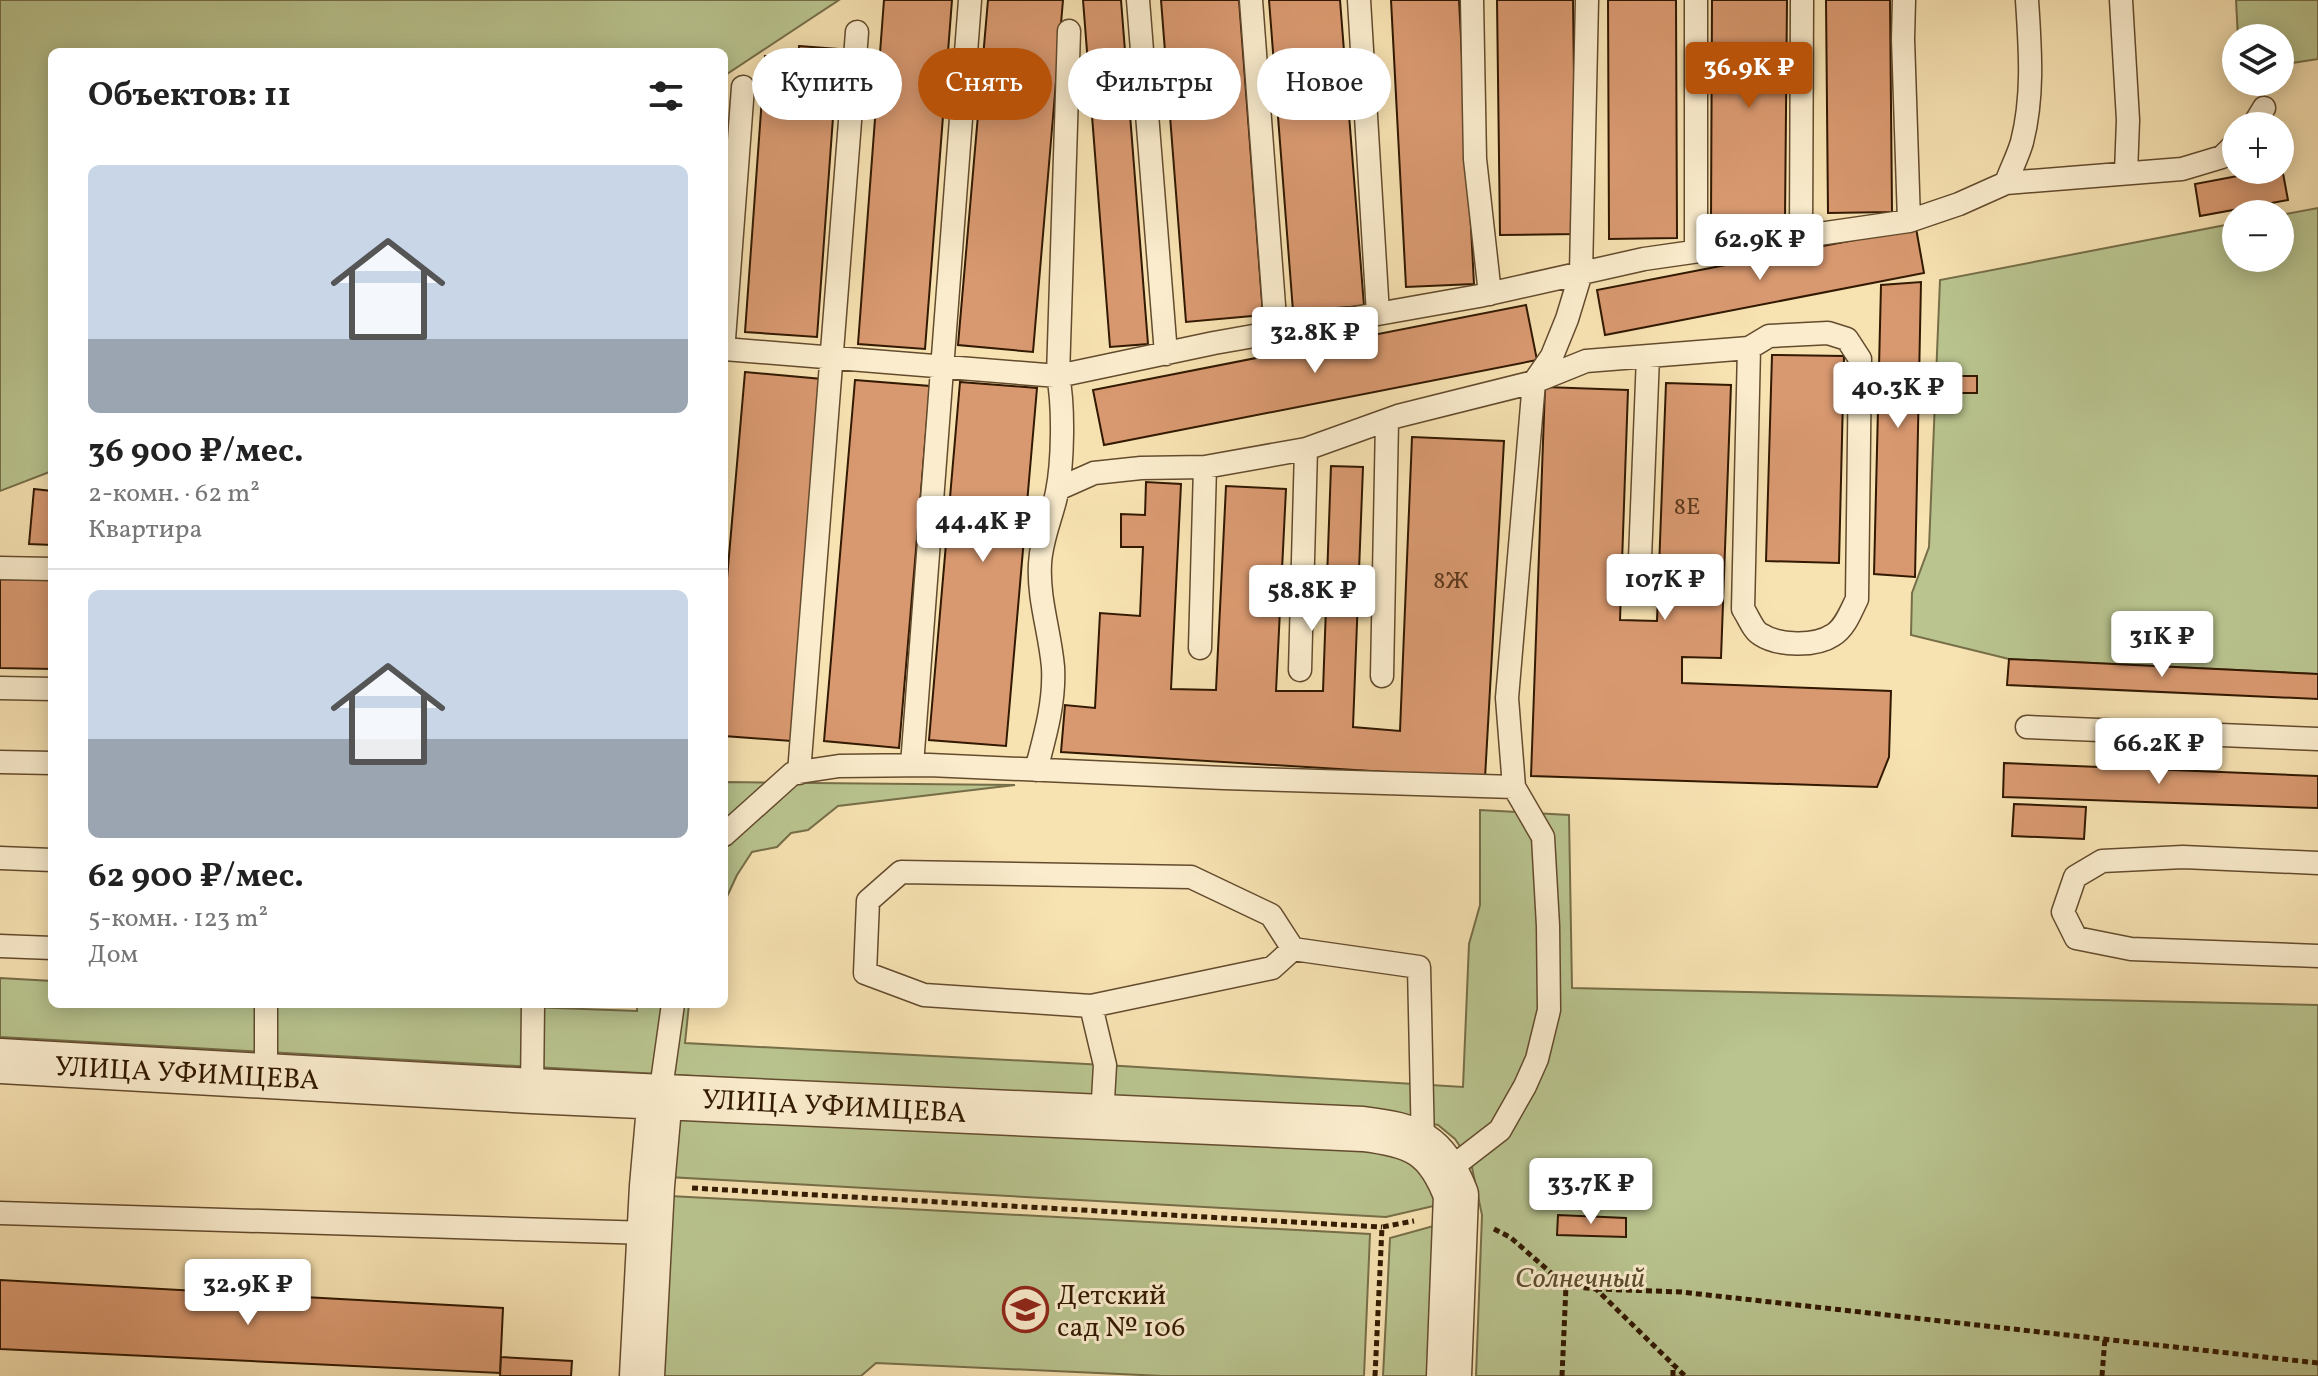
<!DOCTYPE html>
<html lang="ru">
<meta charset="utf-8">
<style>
:root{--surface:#fff;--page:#f6f6f6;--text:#222;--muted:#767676;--line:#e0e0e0;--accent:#b45309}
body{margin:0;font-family:Vollkorn,serif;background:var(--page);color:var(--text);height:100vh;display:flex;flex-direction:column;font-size:30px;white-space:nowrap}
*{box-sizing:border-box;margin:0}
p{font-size:26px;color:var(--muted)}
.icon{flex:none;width:44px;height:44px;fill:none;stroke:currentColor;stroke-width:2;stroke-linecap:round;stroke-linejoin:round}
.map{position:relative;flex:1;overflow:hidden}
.sheet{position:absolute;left:48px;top:48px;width:680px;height:960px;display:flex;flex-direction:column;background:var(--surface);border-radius:12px;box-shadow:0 4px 20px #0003}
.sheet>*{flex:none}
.guide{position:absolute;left:752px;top:48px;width:760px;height:72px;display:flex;gap:16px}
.tools{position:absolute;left:2222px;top:24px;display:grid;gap:16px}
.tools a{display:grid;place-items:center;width:72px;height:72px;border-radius:50%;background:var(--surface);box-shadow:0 4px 20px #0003;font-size:40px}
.price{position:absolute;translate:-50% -68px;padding:0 18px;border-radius:8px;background:#fff;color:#222;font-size:26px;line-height:52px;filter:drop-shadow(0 2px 4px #0008)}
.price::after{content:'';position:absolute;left:50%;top:48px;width:24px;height:18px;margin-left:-12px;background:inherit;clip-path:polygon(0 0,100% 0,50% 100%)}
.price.on{background:var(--accent);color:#fff}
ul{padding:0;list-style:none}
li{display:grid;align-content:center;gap:16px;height:424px;padding:0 40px}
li+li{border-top:2px solid var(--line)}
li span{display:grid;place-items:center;height:248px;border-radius:12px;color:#555}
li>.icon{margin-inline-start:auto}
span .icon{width:144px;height:144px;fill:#fffc;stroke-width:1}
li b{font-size:34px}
h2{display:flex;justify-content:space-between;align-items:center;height:96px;padding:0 40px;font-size:34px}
.pill{padding:0 28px;border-radius:36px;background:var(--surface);box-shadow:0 4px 20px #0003;font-size:28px;line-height:72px}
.pill.on{background:var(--accent);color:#fff}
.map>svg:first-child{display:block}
.green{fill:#b9c48f;stroke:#766e48;stroke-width:2}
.building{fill:#d99970;stroke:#321901;stroke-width:2}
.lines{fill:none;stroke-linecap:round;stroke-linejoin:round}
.lane-casing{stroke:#634b2d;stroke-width:25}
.street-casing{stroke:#634b2d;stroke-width:47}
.path{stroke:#321901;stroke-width:5;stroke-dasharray:6 4;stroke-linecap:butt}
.lane{stroke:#faeccd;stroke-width:22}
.street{stroke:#faeccd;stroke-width:44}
.labels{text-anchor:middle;stroke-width:6;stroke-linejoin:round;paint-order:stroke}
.number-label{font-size:24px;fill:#5c391d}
.street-label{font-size:28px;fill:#321901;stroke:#faeccd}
.park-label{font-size:28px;font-style:italic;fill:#5a4c2c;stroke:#faeccd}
.poi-label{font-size:28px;fill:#321901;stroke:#faeccd;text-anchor:start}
</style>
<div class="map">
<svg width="2318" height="1376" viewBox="0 0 2318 1376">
<rect width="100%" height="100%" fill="#f7e2b2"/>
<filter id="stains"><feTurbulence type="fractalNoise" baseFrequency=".0025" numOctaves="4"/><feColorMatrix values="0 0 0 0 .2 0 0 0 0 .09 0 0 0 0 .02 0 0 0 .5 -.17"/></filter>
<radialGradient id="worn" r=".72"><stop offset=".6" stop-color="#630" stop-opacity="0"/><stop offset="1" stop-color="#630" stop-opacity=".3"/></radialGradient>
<path class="green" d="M0,0H839L724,76V52H52V471L0,491Z
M2236,0H2318V59L2280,65V38H2238Z
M2318,208V674L2009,659L1911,635L1912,593L1929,547L1940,280L2236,223V258H2280V215Z
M724,782L1015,785L838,806L808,830L791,833L777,847L752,852L737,875L724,903Z
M1480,810L1569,815L1572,988L2318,1005V1376H1476L1482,1215L1471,1163L1455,1139L1438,1125L1387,1115L0,1037V978L52,981V1004H443L637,1011V1004H689L685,1043L1105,1065L1463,1087L1469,944L1480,905Z
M681,1116L1403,1151L1425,1169L1442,1204L1386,1217L668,1177L671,1139Z
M670,1196L1370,1234L1364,1376H1163L876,1363L861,1376H663Z
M1437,1225L1436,1376H1383L1390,1238Z"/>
<path class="building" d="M884,0H952L925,349L858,344Z
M988,0H1063L1033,352L958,345Z
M1083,0H1121L1148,344L1110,347Z
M1161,0H1239L1263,315L1186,322Z
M1269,0H1340L1364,306L1293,311Z
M1391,0H1459L1474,284L1406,287Z
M1497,0H1573L1576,234L1500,235Z
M1608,0H1676L1677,238L1609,239Z
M1712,0H1787L1785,221H1711Z
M1826,0H1890L1892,212L1828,213Z
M799,46L838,49L817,337L745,332L765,56L798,58Z
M2280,168H2282L2288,200L2200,216L2195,184Z
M1916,228L1924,273L1605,335L1597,290Z
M1921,282L1915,577L1874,574L1881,285Z
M1526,305L1537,360L1104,445L1093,390Z
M1772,355L1844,356L1839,563L1766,561Z
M745,372L822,379L791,741L724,736V613Z
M1956,376H1977V393H1956Z
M855,380L930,386L899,748L824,741Z
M960,382L1037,388L1006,746L929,740Z
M1666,383L1731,385L1721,658L1682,657V683L1891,691L1889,757L1877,787L1531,776L1545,387L1628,390L1620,620L1657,621Z
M1412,437L1504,441L1485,778L1061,752L1065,705L1095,708L1100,613L1140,616L1143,547H1121V514L1145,515L1146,482L1181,484L1171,689L1216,690L1226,486L1286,489L1276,691H1323L1331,466L1363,467L1353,727L1400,731Z
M34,489L52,491V545L29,544Z
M0,579L52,580V669L0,668Z
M2009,659L2318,674V699L2007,685Z
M2004,763L2318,776V808L2003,797Z
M2014,804L2086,807L2084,839L2012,836Z
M1558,1215L1626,1218V1237L1557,1235Z
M0,1280L503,1308L500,1373L0,1349Z
M501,1357L572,1361L571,1376H500Z"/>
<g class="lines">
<defs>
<path id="lane" d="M1138,0L1166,354
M1251,0L1276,332
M1359,0L1378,314
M1472,0L1475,159L1490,294
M1696,0V251
M1904,0L1903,39L1909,221
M2121,0L2128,120L2126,173
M2253,126L2264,108
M2006,183C2011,169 2018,156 2022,142C2034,95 2030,47 2027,0
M1801,236L1802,0
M724,339L743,87
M724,349L1058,376L1214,343L1479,296L1644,259L1909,221L1959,204L2006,183L2182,169L2222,157L2236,143
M1058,489L1094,473L1141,468L1205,467L1306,449L1398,416L1534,382L1586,361L1749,348L1769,336L1828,333L1847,339L1860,359L1857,599C1851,611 1845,628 1833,635C1815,647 1778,646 1760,634C1753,630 1748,616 1743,609L1749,348
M0,568L52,569
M1639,584L1648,356
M1200,648L1205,467
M1300,670L1306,449
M1382,676L1387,421
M0,688L52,689
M2027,727L2318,739
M0,762L52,763
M912,765L970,0
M1036,770C1045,736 1055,702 1053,667C1050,632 1038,599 1040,564C1041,539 1052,517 1057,492C1063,462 1064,406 1058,376L1069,31
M799,773L857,32
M724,835L793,773L839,766L929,765L1224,778L1514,787
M0,858L52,860
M2318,863L2183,857L2102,861L2075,877L2063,912L2076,938L2131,949L2318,956
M0,946L52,948
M266,1004V1076
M1091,1006L1272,968L1293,949
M532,1091L533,1004
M660,1096L673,1004
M1102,1117L1105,1065L1091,1006L924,995L865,973L868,901L901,872L1191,877L1271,915L1293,949L1419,967L1423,1145
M1447,1171L1500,1130L1525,1086L1537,1059L1549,1010L1548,926L1543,837L1514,787L1507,698L1534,382L1552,356L1567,319L1581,273L1587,0
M0,1213L649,1233"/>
<path id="street" d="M0,1061L532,1091L1363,1129C1414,1135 1437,1144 1456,1195L1449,1376
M642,1376L652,1186L660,1096"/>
</defs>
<use href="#lane" class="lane-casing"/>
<use href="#street" class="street-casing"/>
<path class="path" d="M692,1188L1382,1227
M1494,1229L1510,1237L1566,1286L1596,1289L1685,1376
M1596,1289L1681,1292L2318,1363
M1375,1376L1382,1227L1414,1221
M1562,1376L1566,1286
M1673,1376V1365
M2102,1376L2105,1338"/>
<use href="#lane" class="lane"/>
<use href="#street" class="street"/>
</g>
<defs>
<symbol id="school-ring" viewBox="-11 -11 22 22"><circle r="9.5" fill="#faeccd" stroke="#8f2418" stroke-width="1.5"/><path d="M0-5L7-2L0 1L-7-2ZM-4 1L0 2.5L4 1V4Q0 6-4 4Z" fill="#8f2418"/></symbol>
</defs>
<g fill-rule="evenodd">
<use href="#school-ring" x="1000" y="1284" width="51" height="51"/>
</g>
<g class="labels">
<g class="number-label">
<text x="1687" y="514">8Е</text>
<text x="1451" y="588">8Ж</text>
</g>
<g class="street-label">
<text transform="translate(187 1072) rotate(3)" y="10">УЛИЦА УФИМЦЕВА</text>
<text transform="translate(834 1105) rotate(3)" y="10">УЛИЦА УФИМЦЕВА</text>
</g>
<g class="park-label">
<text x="1580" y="1287">Солнечный</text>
</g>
<g class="poi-label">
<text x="1057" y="1304">Детский<tspan x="1057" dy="32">сад № 106</tspan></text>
</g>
</g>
<rect width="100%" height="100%" filter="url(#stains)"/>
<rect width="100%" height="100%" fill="url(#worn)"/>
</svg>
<div class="tools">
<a><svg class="icon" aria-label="layers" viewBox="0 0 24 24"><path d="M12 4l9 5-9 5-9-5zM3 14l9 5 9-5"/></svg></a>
<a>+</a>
<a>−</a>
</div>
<b class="price on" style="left:1749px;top:110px">36.9K ₽</b>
<b class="price" style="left:1760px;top:282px">62.9K ₽</b>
<b class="price" style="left:1315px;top:375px">32.8K ₽</b>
<b class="price" style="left:1898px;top:430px">40.3K ₽</b>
<b class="price" style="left:983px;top:564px">44.4K ₽</b>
<b class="price" style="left:1665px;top:622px">107K ₽</b>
<b class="price" style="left:1312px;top:633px">58.8K ₽</b>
<b class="price" style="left:2162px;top:679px">31K ₽</b>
<b class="price" style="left:2159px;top:786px">66.2K ₽</b>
<b class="price" style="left:1591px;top:1226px">33.7K ₽</b>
<b class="price" style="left:248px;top:1327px">32.9K ₽</b>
<div class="guide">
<a class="pill">Купить</a>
<a class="pill on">Снять</a>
<a class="pill">Фильтры</a>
<a class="pill">Новое</a>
</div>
<section class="sheet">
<h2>Объектов: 11<svg class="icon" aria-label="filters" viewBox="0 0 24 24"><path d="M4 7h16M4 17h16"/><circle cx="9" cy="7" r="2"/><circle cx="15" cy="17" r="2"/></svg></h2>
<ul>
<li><span style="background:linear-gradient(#c9d6e8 70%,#9aa5b1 0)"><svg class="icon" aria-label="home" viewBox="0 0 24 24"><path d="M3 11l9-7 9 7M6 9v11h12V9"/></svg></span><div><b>36 900 ₽/мес.</b><p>2-комн. · 62 m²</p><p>Квартира</p></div></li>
<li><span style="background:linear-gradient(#c9d6e8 60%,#9aa5b1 0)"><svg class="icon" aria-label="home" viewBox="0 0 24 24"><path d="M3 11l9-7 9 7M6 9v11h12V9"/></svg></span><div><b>62 900 ₽/мес.</b><p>5-комн. · 123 m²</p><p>Дом</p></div></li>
</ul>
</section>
</div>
